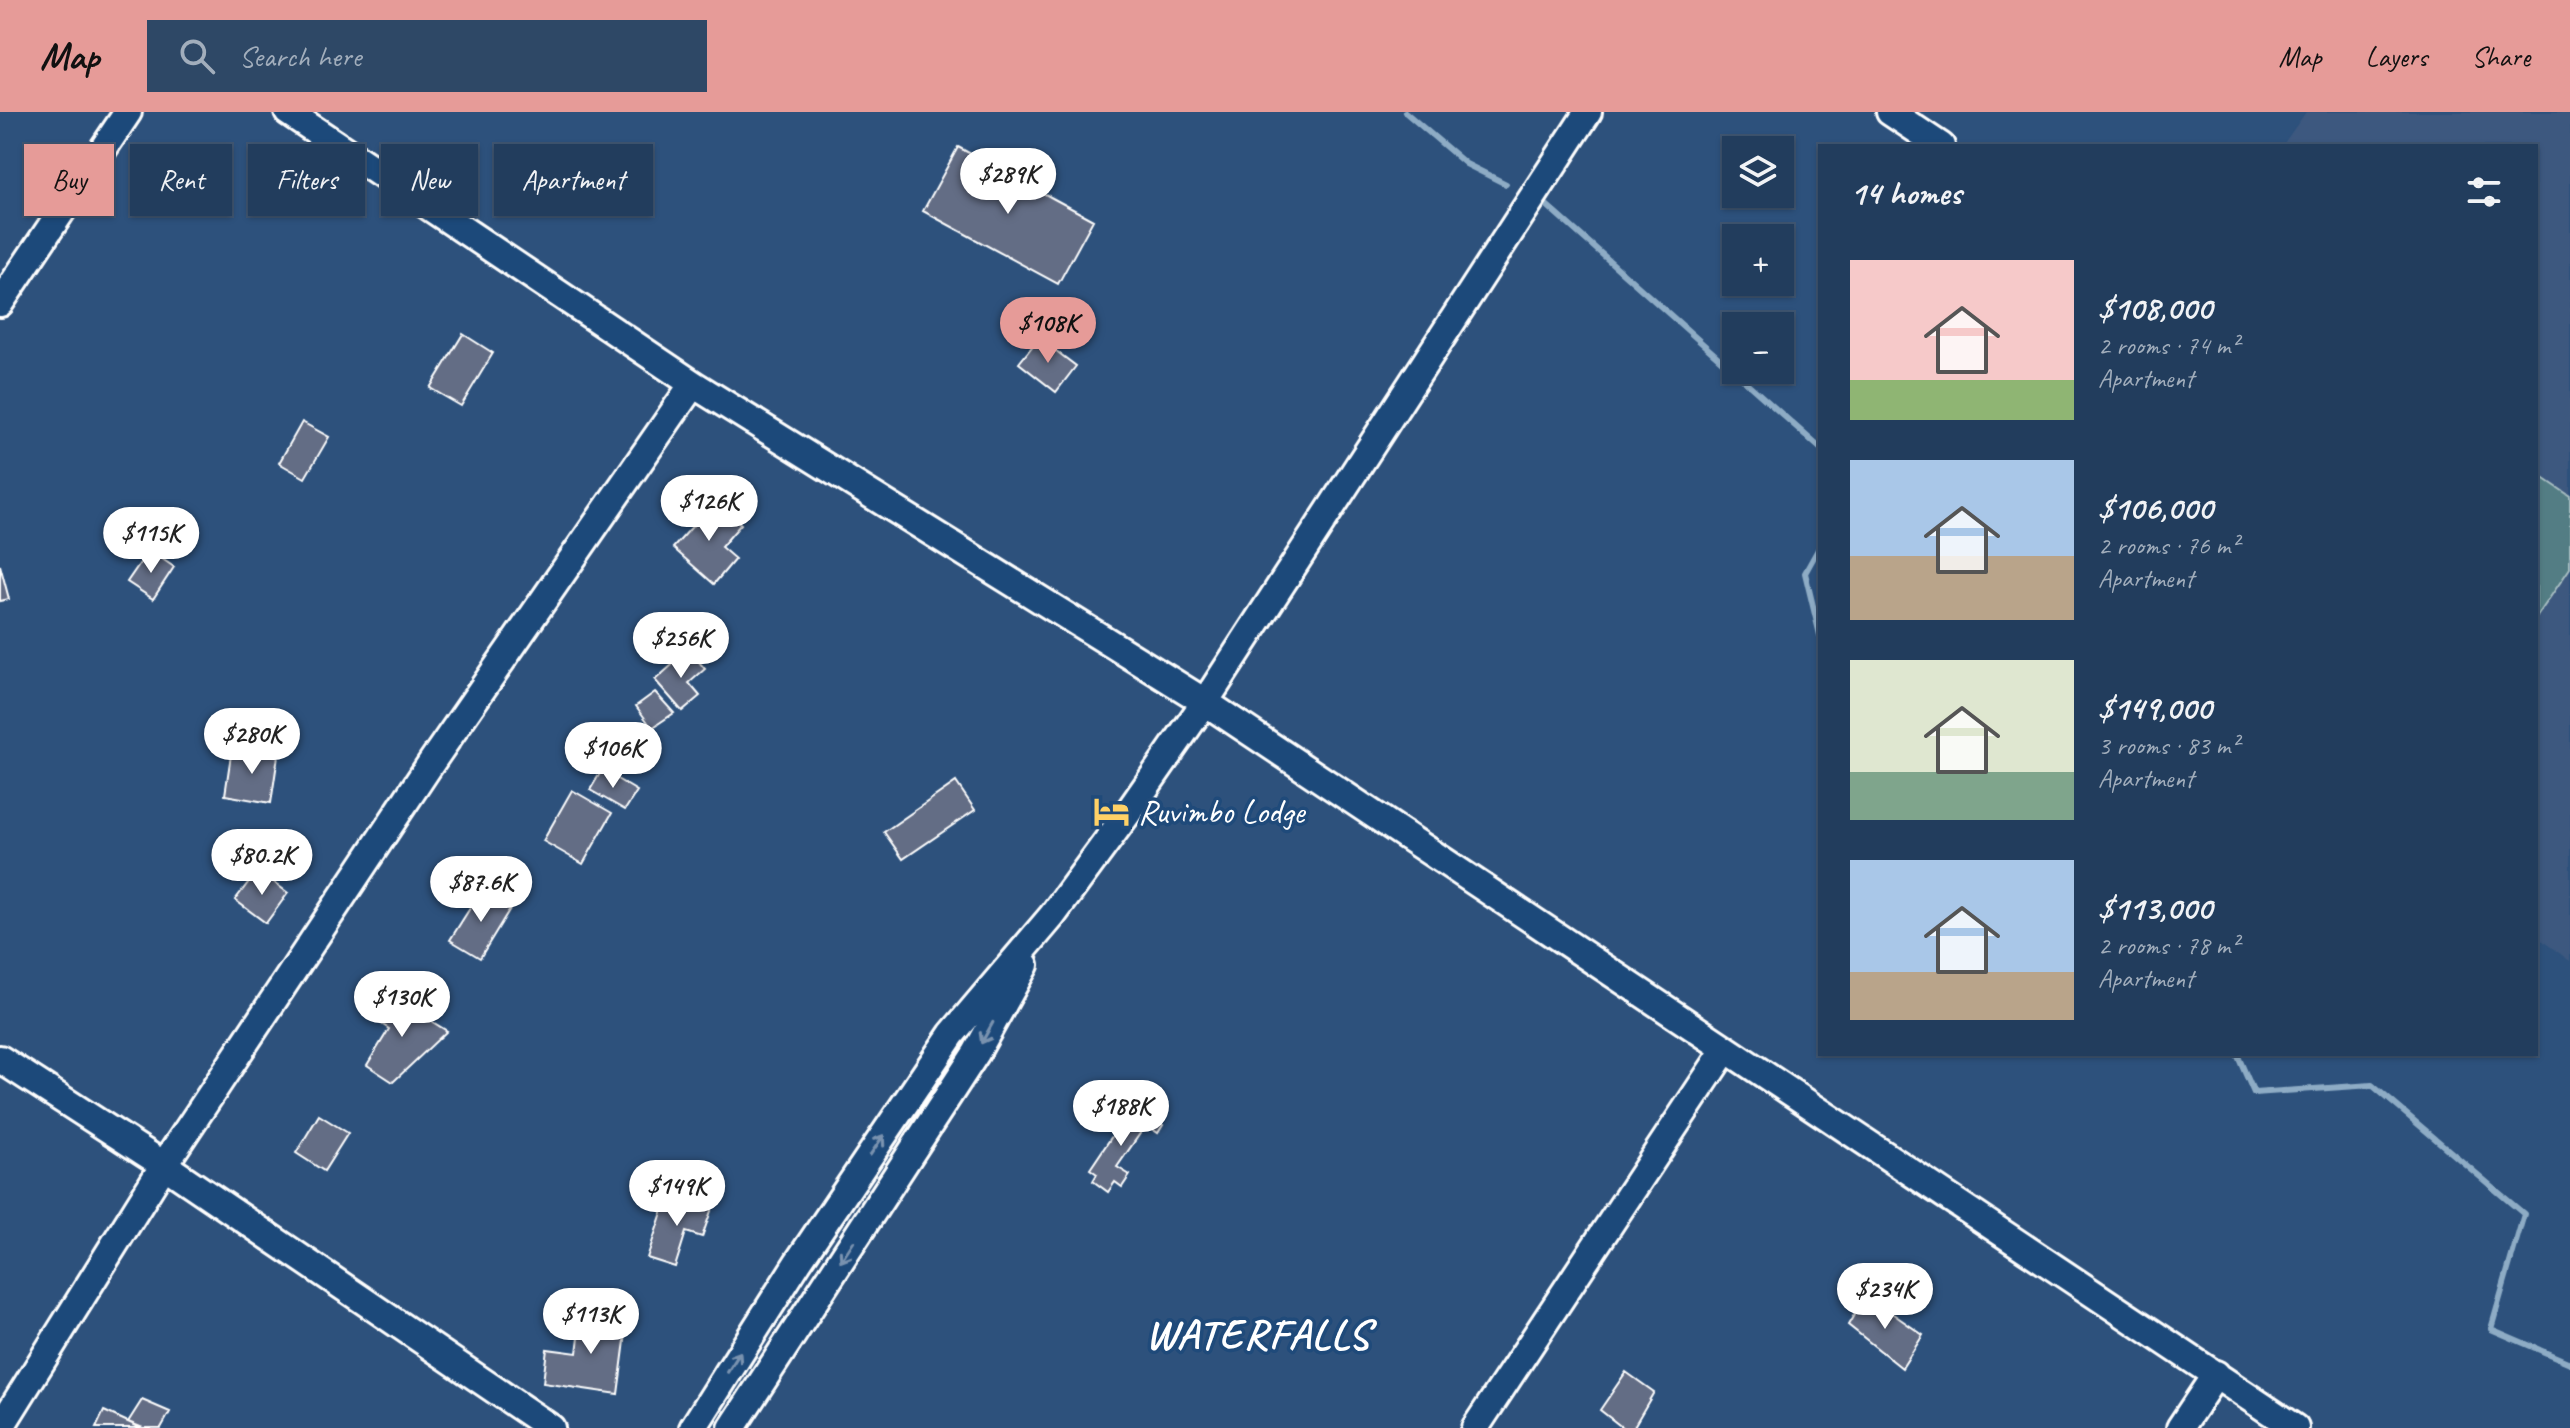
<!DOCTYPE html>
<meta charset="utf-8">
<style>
:root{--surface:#223d5d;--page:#2e4866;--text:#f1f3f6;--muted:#a2aebc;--line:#3f5672;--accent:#e69b98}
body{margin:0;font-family:Caveat,sans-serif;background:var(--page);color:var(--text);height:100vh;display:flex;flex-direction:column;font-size:30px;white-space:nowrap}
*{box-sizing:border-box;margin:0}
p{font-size:26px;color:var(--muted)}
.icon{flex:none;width:44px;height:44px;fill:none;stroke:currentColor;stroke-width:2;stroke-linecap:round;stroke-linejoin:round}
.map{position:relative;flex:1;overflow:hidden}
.sheet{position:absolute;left:1818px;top:32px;width:720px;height:912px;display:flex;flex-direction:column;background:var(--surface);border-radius:0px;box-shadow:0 2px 6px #0004,0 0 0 2px var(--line)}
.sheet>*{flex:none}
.banner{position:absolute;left:24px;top:32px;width:760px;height:72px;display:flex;gap:16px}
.controls{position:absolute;left:1722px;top:24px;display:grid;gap:16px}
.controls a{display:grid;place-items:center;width:72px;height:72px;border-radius:0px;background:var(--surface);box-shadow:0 2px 6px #0004,0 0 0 2px var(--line);font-size:40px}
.price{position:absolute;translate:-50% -68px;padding:0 18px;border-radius:28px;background:#fff;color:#222;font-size:26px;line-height:52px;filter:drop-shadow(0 2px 4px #0008)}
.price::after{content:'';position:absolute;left:50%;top:48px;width:24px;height:18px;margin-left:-12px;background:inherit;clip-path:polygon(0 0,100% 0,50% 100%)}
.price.current{background:var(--accent);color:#111}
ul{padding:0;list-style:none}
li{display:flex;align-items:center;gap:24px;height:200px;padding:0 32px}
li span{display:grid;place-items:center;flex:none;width:224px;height:160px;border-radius:0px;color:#555}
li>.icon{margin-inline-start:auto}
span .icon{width:96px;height:96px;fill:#fffc;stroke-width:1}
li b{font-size:34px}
h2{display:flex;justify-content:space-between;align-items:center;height:96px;padding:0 32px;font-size:34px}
.pill{padding:0 28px;border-radius:0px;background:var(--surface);box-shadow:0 2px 6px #0004,0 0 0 2px var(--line);font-size:28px;line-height:72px}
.pill.current{background:var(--accent);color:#111}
header{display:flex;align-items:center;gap:48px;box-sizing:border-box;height:112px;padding:0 40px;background:var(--accent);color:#111}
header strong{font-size:38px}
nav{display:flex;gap:44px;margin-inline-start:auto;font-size:28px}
.search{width:560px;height:72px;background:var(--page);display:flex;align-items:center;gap:20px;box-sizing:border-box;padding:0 28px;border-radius:0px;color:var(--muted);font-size:30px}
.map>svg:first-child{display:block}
.built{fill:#3e597f}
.green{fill:#527d84;stroke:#a8bec2;stroke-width:2}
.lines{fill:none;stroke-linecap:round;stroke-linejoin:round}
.stream{stroke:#8eacc5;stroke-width:6}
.building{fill:#646d85;stroke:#fff;stroke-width:2}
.minor-casing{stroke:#fff;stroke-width:32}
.minor{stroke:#1f4a7a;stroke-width:26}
.oneway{stroke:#7992af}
.labels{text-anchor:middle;stroke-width:7;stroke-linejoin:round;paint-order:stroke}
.poi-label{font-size:34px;fill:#fff;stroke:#1f4a7a;text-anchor:start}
.district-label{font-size:42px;font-weight:bold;letter-spacing:2px;fill:#fff;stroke:#1f4a7a}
</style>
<header>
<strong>Map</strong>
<div class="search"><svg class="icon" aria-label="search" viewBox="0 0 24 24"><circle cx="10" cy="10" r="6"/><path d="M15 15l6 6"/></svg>Search here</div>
<nav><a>Map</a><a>Layers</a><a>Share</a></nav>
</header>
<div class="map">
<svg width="2570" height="1316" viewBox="0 0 2570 1316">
<rect width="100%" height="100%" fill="#2d517c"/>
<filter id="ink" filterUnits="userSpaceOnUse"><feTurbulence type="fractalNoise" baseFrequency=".0125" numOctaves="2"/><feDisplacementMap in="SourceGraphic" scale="16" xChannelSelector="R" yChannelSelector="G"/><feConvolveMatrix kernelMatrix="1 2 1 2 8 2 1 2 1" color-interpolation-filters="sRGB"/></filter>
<g filter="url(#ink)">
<path class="built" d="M2306,0H2570V849L2536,824V34H2282Z"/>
<path class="green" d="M2536,361L2570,384V456L2536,506Z"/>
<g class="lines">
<path class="stream" d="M1405,0L1466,52L1506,72
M1541,88L1820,336
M1820,434L1805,461L1820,523
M2237,942L2254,981L2372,973L2524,1102L2491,1217L2570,1251"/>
</g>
<path class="building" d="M958,35L1093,108L1058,172L923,99Z
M463,222L493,241L461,294L430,276Z
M1039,226L1076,254L1056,280L1019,251Z
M302,310L329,325L305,366L279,351Z
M715,389L741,412L721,435L735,447L714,472L673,436Z
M149,438L174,455L153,487L127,470Z
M0,453L9,487L0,489Z
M689,538L705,557L689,571L700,584L682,599L655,568Z
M655,580L674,601L652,616L636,594Z
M232,636L278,644L271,691L225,683Z
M602,658L637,679L625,698L590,678Z
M956,670L975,698L903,747L884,720Z
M572,678L612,701L583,752L543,729Z
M258,758L288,781L266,811L235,788Z
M482,777L511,795L480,846L450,828Z
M389,883L447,919L393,970L367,953L389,917L374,907Z
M1133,993L1163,1013L1158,1021L1146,1013L1117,1055L1130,1063L1122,1075L1115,1070L1108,1080L1093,1069L1097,1062L1090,1057Z
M319,1003L348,1021L324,1059L296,1041Z
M668,1082L712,1096L702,1125L686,1120L675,1155L647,1146Z
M1866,1183L1923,1223L1902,1256L1848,1213Z
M582,1200L628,1206L618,1282L543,1271L547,1237L577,1241Z
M1626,1260L1654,1280L1633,1316H1623L1600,1298Z
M142,1288L170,1300L161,1316H143L128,1310Z
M104,1299L128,1310L141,1316H96Z"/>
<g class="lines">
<defs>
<path id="minor" d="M288,0L693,272L1205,590L2295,1316
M1890,0L1941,34
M0,191L128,0
M0,947L164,1053L551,1316
M0,1316L164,1053L433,648L693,272
M693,1316L798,1150L952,922L1052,804L1127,702L1205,590L1588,0
M732,1316L976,941L1025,853
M1475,1316L1725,938
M2180,1316L2216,1262"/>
</defs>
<use href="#minor" class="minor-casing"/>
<use href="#minor" class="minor"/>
</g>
<defs><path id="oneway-shaft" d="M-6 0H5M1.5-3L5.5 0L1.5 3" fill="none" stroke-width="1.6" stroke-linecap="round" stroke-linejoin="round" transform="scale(2)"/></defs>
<g class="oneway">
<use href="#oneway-shaft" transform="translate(987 921) rotate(119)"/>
<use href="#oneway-shaft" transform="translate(877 1033) rotate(-56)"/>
<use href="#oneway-shaft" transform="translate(847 1140) rotate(123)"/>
<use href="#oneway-shaft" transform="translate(734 1250) rotate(-58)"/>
</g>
</g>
<defs>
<symbol id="hotel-bare" viewBox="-9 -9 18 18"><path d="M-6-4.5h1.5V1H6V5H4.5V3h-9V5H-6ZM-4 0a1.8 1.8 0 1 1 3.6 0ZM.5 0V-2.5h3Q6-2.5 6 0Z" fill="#ffd166" stroke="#1f4a7a" stroke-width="2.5" paint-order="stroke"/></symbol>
</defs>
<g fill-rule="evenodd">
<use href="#hotel-bare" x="1086" y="674" width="51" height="51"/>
</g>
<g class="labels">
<g class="poi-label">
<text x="1138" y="711">Ruvimbo Lodge</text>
</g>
<g class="district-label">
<text x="1258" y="1236">WATERFALLS</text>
</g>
</g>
</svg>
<div class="controls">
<a><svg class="icon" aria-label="layers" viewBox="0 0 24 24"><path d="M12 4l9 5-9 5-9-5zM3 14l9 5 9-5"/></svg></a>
<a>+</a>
<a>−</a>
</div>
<b class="price" style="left:1008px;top:104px">$289K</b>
<b class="price current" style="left:1048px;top:253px">$108K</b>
<b class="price" style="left:709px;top:431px">$126K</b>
<b class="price" style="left:151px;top:463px">$115K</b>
<b class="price" style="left:681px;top:568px">$256K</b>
<b class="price" style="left:252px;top:664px">$280K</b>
<b class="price" style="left:613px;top:678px">$106K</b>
<b class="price" style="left:262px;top:785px">$80.2K</b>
<b class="price" style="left:481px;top:812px">$87.6K</b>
<b class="price" style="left:402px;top:927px">$130K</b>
<b class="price" style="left:1121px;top:1036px">$188K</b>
<b class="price" style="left:677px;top:1116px">$149K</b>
<b class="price" style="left:1885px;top:1219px">$234K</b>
<b class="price" style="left:591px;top:1244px">$113K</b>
<div class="banner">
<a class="pill current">Buy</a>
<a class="pill">Rent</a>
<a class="pill">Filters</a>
<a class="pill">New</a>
<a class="pill">Apartment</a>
</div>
<section class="sheet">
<h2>14 homes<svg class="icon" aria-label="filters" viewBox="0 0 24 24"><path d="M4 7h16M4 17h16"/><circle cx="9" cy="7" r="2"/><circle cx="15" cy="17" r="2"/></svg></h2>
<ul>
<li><span style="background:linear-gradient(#f6c9c9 75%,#8fb573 0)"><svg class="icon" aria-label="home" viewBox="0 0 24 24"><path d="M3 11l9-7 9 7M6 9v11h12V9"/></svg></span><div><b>$108,000</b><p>2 rooms · 74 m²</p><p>Apartment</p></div></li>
<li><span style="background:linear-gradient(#a9c7e8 60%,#b9a48a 0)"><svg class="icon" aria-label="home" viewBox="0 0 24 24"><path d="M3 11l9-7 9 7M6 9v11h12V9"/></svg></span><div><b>$106,000</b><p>2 rooms · 76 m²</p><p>Apartment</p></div></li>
<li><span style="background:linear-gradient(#dfe7d0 70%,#7fa58c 0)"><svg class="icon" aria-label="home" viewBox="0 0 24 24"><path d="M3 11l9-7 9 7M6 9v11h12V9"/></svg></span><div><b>$149,000</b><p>3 rooms · 83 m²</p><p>Apartment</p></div></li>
<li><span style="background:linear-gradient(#a9c7e8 70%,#b9a48a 0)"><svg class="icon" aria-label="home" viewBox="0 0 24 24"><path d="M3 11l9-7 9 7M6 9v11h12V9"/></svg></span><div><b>$113,000</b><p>2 rooms · 78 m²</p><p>Apartment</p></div></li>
</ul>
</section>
</div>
